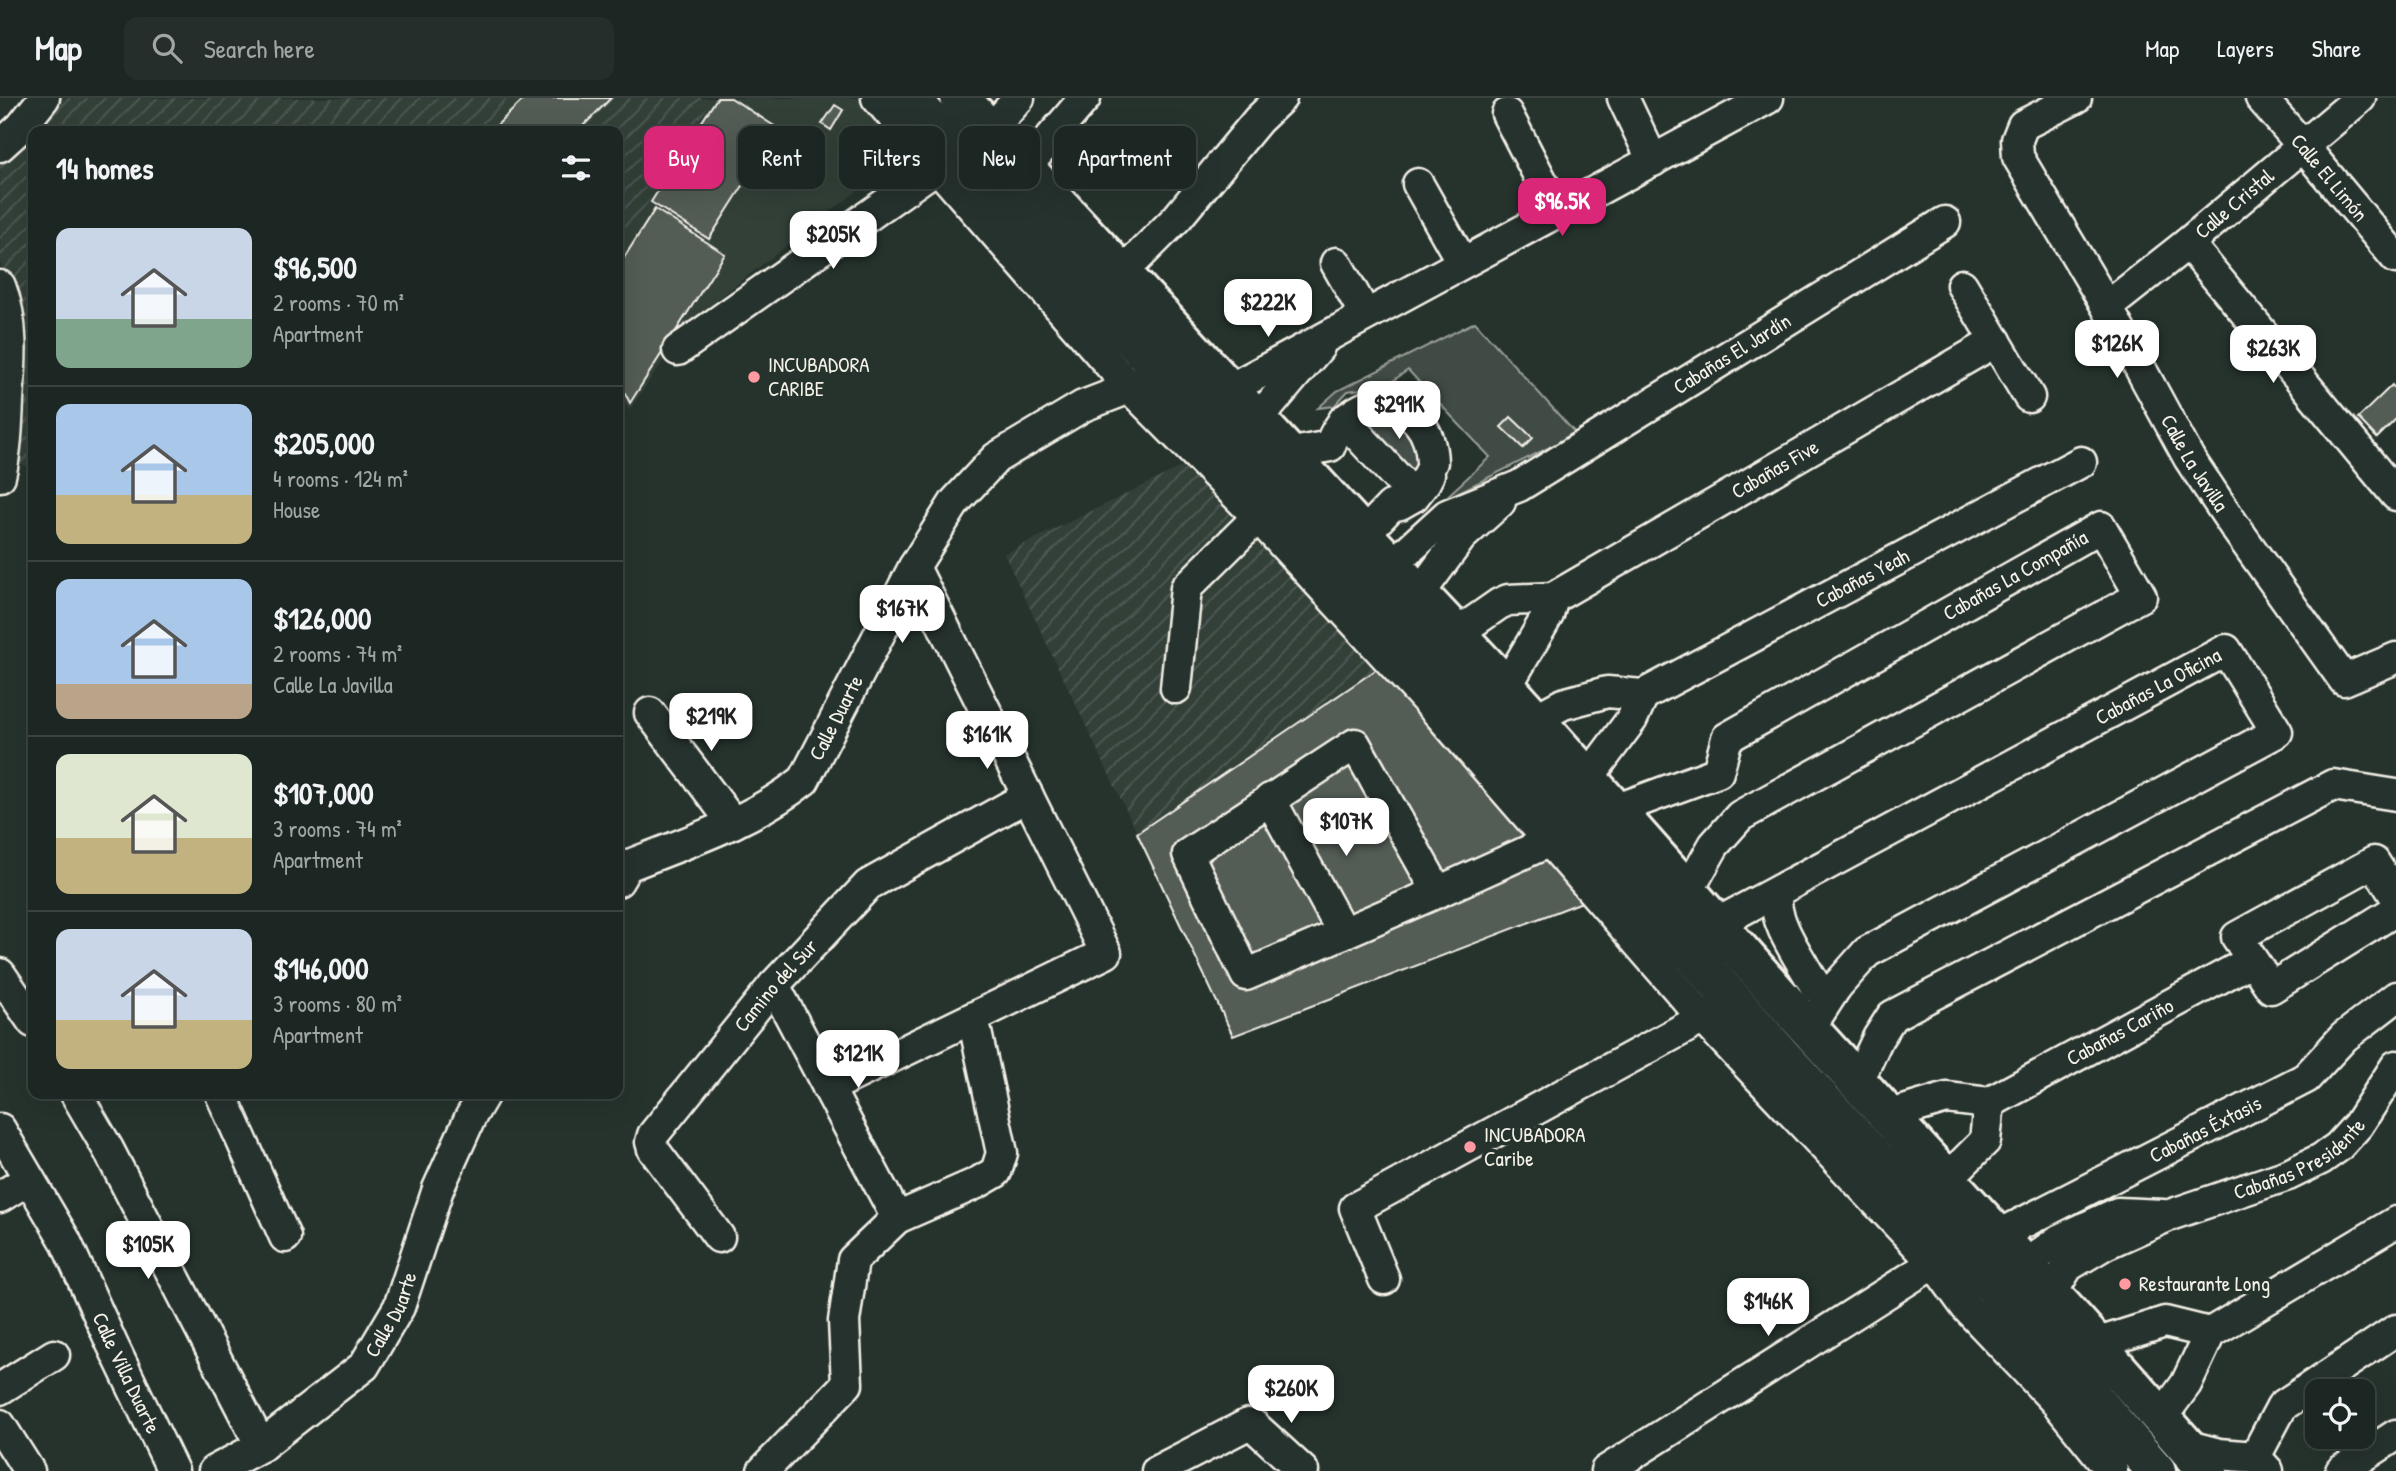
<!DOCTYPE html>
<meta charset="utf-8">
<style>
:root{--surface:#1c2622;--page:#252e2a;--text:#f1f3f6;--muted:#a0a5a5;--line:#3a4340;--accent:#db2777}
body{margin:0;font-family:"Patrick Hand",sans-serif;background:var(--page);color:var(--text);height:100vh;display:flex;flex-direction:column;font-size:26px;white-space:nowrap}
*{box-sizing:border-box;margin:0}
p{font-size:23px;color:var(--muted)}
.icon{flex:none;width:38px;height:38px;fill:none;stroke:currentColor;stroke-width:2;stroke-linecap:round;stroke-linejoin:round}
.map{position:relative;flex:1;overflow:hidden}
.sheet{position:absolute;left:28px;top:28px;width:595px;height:973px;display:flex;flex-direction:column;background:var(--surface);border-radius:14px;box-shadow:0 7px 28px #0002,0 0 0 2px var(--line)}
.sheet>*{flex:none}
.guide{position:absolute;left:644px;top:28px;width:665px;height:63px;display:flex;gap:14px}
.fabs{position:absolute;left:2305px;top:1281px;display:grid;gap:14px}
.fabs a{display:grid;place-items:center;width:70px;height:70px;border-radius:14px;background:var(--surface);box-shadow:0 7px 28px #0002,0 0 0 2px var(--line);font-size:35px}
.price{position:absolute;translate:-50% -60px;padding:0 16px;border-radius:14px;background:#fff;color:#222;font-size:23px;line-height:46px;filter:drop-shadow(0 2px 4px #0008)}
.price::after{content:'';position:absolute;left:50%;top:42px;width:21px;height:16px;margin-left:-10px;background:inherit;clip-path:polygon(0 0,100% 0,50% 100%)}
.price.selected{background:var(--accent);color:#fff}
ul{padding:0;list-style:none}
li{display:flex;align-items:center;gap:21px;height:175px;padding:0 28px}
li+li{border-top:2px solid var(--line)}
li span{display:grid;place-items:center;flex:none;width:196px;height:140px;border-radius:14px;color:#555}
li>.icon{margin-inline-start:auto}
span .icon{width:84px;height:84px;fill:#fffc;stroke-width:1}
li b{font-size:30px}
h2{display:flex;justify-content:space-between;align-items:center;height:84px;padding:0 28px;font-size:30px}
.pill{padding:0 24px;border-radius:14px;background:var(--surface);box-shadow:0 7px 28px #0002,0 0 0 2px var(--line);font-size:24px;line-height:63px}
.pill.selected{background:var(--accent);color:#fff}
header{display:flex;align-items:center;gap:42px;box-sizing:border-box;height:98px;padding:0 35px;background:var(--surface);border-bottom:2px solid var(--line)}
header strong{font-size:33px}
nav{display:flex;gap:38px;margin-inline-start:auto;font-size:24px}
.search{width:490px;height:63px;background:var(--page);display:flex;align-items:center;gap:18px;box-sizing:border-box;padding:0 24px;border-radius:14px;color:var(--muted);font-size:26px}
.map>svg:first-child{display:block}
.built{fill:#333f39}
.industrial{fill:url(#industrial-furrows)}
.grass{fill:#414b45;stroke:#9a9e96;stroke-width:2}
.building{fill:#525c55;stroke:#f4f1e8;stroke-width:2}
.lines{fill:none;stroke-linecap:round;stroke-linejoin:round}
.minor-tunnel{stroke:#455049;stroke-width:30;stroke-dasharray:30 15;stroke-linecap:butt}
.minor-casing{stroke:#f4f1e8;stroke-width:35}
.major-casing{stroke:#f4f1e8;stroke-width:44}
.minor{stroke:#26332d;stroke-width:30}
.major{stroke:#26332d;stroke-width:38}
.poi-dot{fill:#ff9aa2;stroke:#26332d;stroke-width:2.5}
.labels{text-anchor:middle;stroke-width:7;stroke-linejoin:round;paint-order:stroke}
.street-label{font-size:21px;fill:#f4f1e8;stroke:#26332d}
.poi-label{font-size:21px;fill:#f4f1e8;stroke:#26332d;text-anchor:start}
</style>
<header>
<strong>Map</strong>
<div class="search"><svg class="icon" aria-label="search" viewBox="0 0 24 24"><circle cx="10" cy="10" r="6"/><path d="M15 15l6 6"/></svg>Search here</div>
<nav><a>Map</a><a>Layers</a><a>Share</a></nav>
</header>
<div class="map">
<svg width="2396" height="1373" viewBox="0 0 2396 1373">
<defs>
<pattern id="industrial-furrows" width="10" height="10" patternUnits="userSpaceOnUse" patternTransform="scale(1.75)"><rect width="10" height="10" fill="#333f39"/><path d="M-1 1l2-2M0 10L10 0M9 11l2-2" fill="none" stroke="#515b56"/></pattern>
</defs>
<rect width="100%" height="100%" fill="#26332d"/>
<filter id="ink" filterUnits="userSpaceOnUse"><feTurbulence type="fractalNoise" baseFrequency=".0143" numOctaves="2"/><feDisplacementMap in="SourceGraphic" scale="14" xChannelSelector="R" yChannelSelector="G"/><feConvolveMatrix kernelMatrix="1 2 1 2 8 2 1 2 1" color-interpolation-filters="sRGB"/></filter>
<g filter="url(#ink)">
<path class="built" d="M713,0H858L910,52L691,222L629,313L618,291V153Z"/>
<path class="industrial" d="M52,0H713L618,153V33H33V371L13,362L16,212L0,164V60Z
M1191,364L1383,567L1137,735L1004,456Z"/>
<path class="grass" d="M1475,224L1576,336L1443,402L1490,359L1408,272L1387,287L1348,293L1334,308L1318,310L1337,293Z"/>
<path class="building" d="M525,0H611L578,33H494L493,31Z
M717,0H731L779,31L709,141L651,104Z
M835,7L843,12L831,32L822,26Z
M655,111L725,156L630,305L618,282V169Z
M2392,287L2396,292V321L2377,340L2358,320Z
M1376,303L1437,369L1421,383L1361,316Z
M1511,319L1533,340L1523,350L1501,329Z
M1383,567L1590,801L1233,938L1137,735Z"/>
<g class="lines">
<path class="minor-tunnel" d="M1374,331L1389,317
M1390,348L1405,333
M1405,365L1420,351"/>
<defs>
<g id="minor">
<path d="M877,0L1130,290L1258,419L1439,616L1703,920L1934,1165L1966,1209L2057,1305L2112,1373"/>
<path d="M1623,0L1653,63"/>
<path id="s1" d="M2076,0L2023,27L2017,42L2018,59L2107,209L2189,360L2235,429L2344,582L2396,560"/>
<path id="s2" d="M2261,0L2303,48L2396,160"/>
<path d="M1507,16L1557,113"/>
<path d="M990,33L1019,0"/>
<path d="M0,48L21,29L44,0"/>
<path d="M1024,71L1085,0"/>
<path d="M1418,86L1462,164"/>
<path d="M2188,145L2396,397"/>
<path d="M1336,165L1365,216"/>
<path d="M1122,175L1177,120L1258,22L1281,0"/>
<path d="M1962,187L2029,299"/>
<path d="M0,188C14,224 11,263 8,302C7,328 6,353 0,378"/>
<path id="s3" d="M2107,209L2188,145L2360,0"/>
<path d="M678,252L953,58"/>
<path d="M1230,291L1768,0"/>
<path d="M1379,306C1413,307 1431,332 1432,364"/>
<path d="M1258,321L1319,249"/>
<path d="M1344,322L1414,398"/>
<path d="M1288,356L1330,348C1337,326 1350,315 1371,307"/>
<path d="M1363,437L1391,408L1400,406L1414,398L1425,384L1429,376"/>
<path id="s4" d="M1391,468L1447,417L1519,388L1945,124"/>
<path d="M1419,496L1461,439L1500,404"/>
<path id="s5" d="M1456,536L1499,506L1508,502L1553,500L1996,243"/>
<path d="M1506,589L1548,517L1553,500"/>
<path d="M1176,590L1186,490L1258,419"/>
<path d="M650,615L733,725"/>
<path id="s6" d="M1535,621L1563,606L1607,594L1643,597L2081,364"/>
<path d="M1588,680L1632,621L1643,597"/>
<path d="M1270,701L1343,835"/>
<path id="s7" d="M1615,712L1718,674L1727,640L2101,429L2141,498L1740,718L1714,747L1688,793"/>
<path id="s8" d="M618,783L627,768C687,744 753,723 804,682L914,469L955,404L996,360L1083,308L1148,283"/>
<path d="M1438,794L1355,646L1188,756L1246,877L1438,794L1568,735"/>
<path d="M1777,794C1770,821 1803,865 1816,889L1827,893L1836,889"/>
<path d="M2396,799L2374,764L2237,839L2271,890L2396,812"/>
<path id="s9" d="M1716,826L2226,552L2277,634L1867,854L1836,889L1809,931"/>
<path d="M0,876L33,924"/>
<path d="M774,887L897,1120"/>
<path d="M1857,985L1878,940L1892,918L2333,687L2396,697"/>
<path d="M828,990L1106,855L914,469"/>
<path d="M76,996L108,1051L261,1348"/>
<path d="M221,996L285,1139"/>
<path id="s10" d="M1887,1018L1947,1000L1989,1005L2251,863"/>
<path id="s11" d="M0,1031L65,1142L112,1246L173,1373"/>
<path d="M1946,1082L1985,1043L1989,1005"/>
<path d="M0,1099L29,1081"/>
<path id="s12" d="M1997,1138L2306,980L2344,939L2396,899"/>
<path id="s13" d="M719,1139L653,1051L651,1044L653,1037L774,887L868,787L1028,698"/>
<path d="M2024,1168L2059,1142L2118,1115L2163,1117"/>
<path d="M1384,1181L1355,1110L1718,912"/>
<path id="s14" d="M2051,1196L2068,1168L2105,1146L2170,1117L2288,1077L2321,1061L2338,1049L2358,1027L2396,968"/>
<path d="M2095,1246L2165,1224L2210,1235"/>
<path d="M0,1291L54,1257"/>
<path d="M2161,1320L2186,1286L2210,1235L2396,1124"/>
<path d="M0,1327L29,1373"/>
<path d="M2184,1347L2219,1356L2255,1359L2268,1373"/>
<path d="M2255,1359L2282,1308L2396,1232"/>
<path id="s15" d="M214,1373L261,1348L364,1268L399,1209L438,1091L470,1020L484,996"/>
<path d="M763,1373L847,1286L844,1223L853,1162L897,1120L977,1085L996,1074L1002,1055L973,920"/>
<path d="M1157,1373L1248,1326L1253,1327L1303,1373"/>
<path d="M1606,1373L1951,1154"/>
<path d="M2341,1373L2396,1337"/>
</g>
<path id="major" d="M910,0L1336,463L1479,615L1781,957L2051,1252L2156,1373
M960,0L1363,437L1506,589L1809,931L2078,1226L2208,1373"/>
</defs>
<use href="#minor" class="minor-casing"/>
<use href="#major" class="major-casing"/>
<use href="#minor" class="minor"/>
<use href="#major" class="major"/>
</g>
</g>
<g class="poi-dot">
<circle cx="754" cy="279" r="7"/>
<circle cx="1470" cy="1049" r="7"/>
<circle cx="2125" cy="1186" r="7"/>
</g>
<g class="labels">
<g class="street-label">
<text dy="7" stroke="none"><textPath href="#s2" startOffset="105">Calle El Limón</textPath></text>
<text dy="7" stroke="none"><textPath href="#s3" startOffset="164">Calle Cristal</textPath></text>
<text dy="7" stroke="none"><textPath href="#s4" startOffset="404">Cabañas El Jardín</textPath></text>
<text dy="7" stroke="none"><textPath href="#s1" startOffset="446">Calle La Javilla</textPath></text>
<text dy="7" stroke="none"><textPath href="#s5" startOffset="364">Cabañas Five</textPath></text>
<text dy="7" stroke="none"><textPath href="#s7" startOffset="476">Cabañas La Compañía</textPath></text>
<text dy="7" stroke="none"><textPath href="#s6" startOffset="362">Cabañas Yeah</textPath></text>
<text dy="7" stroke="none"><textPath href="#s9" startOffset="502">Cabañas La Oficina</textPath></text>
<text dy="7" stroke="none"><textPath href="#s8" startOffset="285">Calle Duarte</textPath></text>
<text dy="7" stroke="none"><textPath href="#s13" startOffset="318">Camino del Sur</textPath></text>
<text dy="7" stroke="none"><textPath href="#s10" startOffset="254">Cabañas Cariño</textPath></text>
<text dy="7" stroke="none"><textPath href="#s12" startOffset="234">Cabañas Éxtasis</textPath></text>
<text dy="7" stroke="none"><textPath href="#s14" startOffset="289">Cabañas Presidente</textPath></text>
<text dy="7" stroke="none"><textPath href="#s15" startOffset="242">Calle Duarte</textPath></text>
<text dy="7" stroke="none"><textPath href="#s11" startOffset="275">Calle Villa Duarte</textPath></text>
</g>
<g class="poi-label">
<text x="768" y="274">INCUBADORA<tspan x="768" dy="24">CARIBE</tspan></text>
<text x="1484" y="1044">INCUBADORA<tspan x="1484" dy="24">Caribe</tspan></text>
<text x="2139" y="1193">Restaurante Long</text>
</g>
</g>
</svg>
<div class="fabs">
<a><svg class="icon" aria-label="locate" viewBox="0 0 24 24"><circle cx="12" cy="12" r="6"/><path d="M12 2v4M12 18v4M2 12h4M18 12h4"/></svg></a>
</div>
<b class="price selected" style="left:1562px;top:140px">$96.5K</b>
<b class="price" style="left:833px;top:173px">$205K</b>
<b class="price" style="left:1268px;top:241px">$222K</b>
<b class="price" style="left:2117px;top:282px">$126K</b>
<b class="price" style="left:2273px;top:287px">$263K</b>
<b class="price" style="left:1399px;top:343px">$291K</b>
<b class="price" style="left:902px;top:547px">$167K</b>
<b class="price" style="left:711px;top:655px">$219K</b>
<b class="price" style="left:987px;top:673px">$161K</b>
<b class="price" style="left:1346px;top:760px">$107K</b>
<b class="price" style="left:858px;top:992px">$121K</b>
<b class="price" style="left:148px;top:1183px">$105K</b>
<b class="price" style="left:1768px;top:1240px">$146K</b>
<b class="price" style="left:1291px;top:1327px">$260K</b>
<div class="guide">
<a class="pill selected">Buy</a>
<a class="pill">Rent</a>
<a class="pill">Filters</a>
<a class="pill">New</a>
<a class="pill">Apartment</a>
</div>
<section class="sheet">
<h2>14 homes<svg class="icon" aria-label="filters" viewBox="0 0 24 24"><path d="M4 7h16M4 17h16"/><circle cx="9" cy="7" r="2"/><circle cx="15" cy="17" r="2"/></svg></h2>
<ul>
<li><span style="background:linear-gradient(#c9d6e8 65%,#7fa58c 0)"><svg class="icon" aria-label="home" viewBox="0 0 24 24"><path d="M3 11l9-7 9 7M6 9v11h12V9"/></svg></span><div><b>$96,500</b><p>2 rooms · 70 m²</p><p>Apartment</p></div></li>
<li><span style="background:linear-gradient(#a9c7e8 65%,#c2b280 0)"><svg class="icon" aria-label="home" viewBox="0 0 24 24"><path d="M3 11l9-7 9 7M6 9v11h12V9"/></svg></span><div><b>$205,000</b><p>4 rooms · 124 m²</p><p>House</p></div></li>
<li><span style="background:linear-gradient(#a9c7e8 75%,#b9a48a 0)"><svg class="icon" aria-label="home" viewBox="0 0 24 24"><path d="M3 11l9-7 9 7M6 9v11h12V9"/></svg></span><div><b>$126,000</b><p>2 rooms · 74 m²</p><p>Calle La Javilla</p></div></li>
<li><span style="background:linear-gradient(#dfe7d0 60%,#c2b280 0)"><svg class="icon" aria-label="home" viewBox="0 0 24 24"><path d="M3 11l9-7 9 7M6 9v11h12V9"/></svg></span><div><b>$107,000</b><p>3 rooms · 74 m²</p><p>Apartment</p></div></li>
<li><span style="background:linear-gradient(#c9d6e8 65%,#c2b280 0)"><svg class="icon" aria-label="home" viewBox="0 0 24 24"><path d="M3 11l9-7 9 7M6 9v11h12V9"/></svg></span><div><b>$146,000</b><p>3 rooms · 80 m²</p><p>Apartment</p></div></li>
</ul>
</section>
</div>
